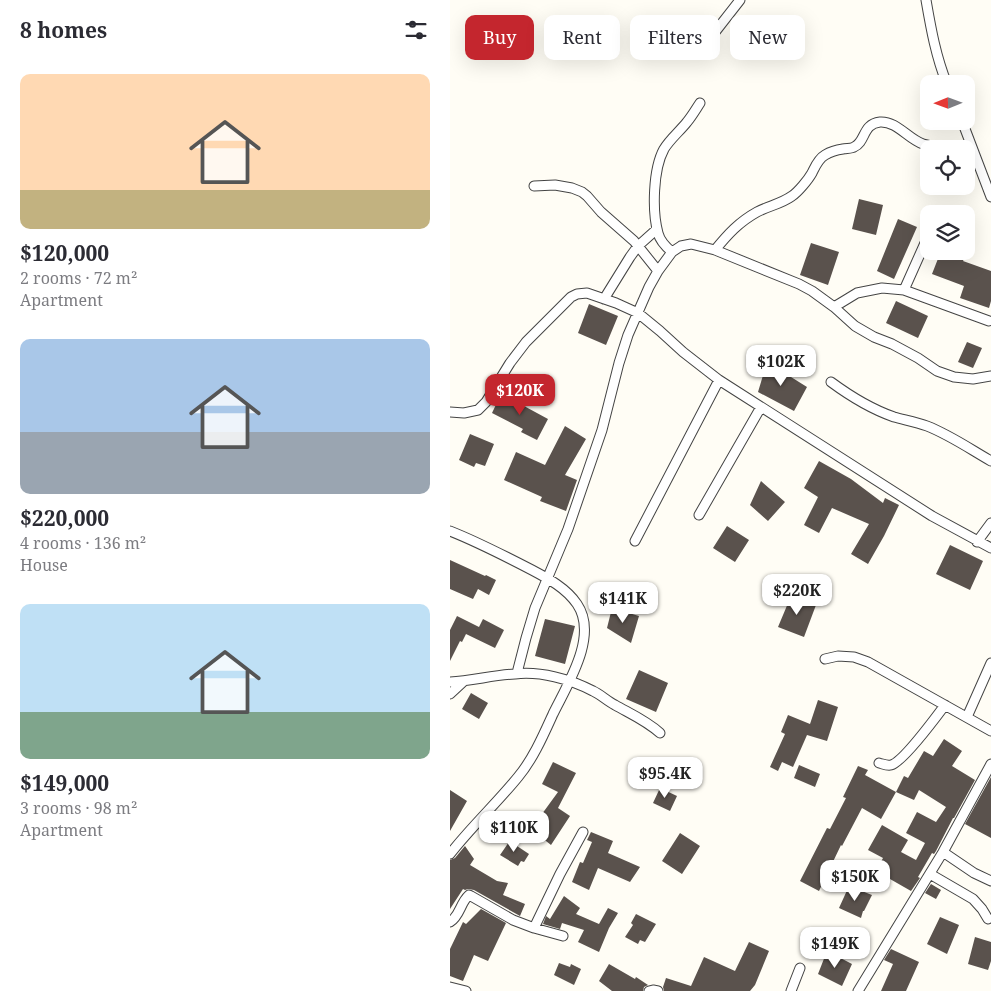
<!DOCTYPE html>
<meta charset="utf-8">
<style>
:root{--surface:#fff;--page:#f2f2f3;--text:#2b2b33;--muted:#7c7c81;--accent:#c4262e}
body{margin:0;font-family:"Noto Serif",serif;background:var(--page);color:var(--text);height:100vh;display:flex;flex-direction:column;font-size:19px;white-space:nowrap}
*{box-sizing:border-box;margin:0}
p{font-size:16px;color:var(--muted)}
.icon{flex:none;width:28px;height:28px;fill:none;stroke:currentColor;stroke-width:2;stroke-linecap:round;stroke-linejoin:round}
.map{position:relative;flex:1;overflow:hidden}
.drawer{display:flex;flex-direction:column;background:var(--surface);width:450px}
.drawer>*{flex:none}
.top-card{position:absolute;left:15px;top:15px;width:450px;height:45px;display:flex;gap:10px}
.needle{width:32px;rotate:269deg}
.tools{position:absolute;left:470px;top:75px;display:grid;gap:10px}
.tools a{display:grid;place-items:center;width:55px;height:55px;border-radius:10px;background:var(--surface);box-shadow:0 5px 20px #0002;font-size:25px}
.price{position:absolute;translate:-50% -42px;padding:0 11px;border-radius:10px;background:#fff;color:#222;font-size:16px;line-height:32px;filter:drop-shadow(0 1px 2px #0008)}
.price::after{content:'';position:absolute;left:50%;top:30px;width:15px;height:11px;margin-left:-8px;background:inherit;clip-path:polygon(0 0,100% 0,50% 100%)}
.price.active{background:var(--accent);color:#fff}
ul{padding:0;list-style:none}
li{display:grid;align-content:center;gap:10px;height:265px;padding:0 20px}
li span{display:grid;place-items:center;height:155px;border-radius:10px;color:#555}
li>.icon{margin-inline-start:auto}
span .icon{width:90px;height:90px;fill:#fffc;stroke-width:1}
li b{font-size:21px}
h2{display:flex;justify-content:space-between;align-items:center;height:60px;padding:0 20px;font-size:21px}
.pill{padding:0 18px;border-radius:10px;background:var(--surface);box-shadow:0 5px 20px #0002;font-size:18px;line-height:45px}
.pill.active{background:var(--accent);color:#fff}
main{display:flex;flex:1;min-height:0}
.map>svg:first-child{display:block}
.building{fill:#5a524d}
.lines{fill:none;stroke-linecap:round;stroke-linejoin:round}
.minor-casing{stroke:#444;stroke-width:11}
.minor{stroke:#fff;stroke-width:9}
</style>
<main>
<section class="drawer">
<h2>8 homes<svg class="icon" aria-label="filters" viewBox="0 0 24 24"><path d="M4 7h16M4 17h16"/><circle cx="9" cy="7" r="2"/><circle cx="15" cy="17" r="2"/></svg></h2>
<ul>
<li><span style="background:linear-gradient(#ffd9b3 75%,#c2b280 0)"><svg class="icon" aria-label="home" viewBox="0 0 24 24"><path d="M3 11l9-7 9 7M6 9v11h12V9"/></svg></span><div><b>$120,000</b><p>2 rooms · 72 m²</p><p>Apartment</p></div></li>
<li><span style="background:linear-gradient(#a9c7e8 60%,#9aa5b1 0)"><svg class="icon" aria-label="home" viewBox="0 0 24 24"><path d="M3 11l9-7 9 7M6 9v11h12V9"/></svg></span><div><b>$220,000</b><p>4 rooms · 136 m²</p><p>House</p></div></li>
<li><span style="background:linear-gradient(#bfe0f5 70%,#7fa58c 0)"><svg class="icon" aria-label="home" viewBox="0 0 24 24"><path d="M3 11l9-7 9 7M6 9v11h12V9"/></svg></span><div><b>$149,000</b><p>3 rooms · 98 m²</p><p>Apartment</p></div></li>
</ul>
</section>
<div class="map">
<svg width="541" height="991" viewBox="0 0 541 991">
<rect width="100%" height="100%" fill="#fffdf5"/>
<path class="building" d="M409,199L433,205L426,235L402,229Z
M448,219L467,227L444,279L427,271Z
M361,243L389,252L378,285L350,275Z
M491,251L514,259L513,261L541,271V301L539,308L510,298L514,286L482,274Z
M446,301L478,316L468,338L436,323Z
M139,304L168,316L156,345L128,333Z
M517,342L532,348L523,368L508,362Z
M317,362L357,387L344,411L308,392Z
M52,392L76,403L74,406L98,419L87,440L71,432L73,429L42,413Z
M115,426L136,439L115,475L127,480L116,511L90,501L92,497L54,480L66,452L95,465Z
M20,434L44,444L35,466L26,463L24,467L9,460Z
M369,461L401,479L433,503L435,498L449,505L434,536L418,564L401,554L419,524L382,508L369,533L354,525L368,497L354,488Z
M311,481L335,502L318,521L300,505Z
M277,526L299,540L285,562L263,548Z
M500,545L533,561L520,590L486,574Z
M0,560L35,576L36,575L46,580L39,595L28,589L23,599L0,589Z
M341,596L366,605L354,637L328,627Z
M162,608L189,616L181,643L157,628Z
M7,616L29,627L33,619L54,630L45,648L16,634L12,642L10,641L0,661V630Z
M95,619L125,626L115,664L85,656Z
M189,670L218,683L206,712L176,699Z
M21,693L38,703L29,719L12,709Z
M368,700L388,707L377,741L357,735L343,767L332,762L328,771L320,767L335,734L331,732L338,715L360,724Z
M494,739L512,751L502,766L525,780L504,818H503L486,851L484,854L482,853L468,877L470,878L461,891L440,879L437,884L423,877L433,858L418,850L432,825L458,840L451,852L466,860L475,843L456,833L467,812L486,822L496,807L469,790L464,800L446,792L454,776L458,778L474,751L483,756Z
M103,762L126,773L108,808L120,816L101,845L81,829L108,792L92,784Z
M349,765L370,774L365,787L344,778Z
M408,766L418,770L415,775L446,792L431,819L412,808L392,846L391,845L369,891L350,881L377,828L380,829L396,798L393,797Z
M541,777V838L515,824Z
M210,788L227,796L220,811L203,803Z
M0,790L17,801L0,831Z
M141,832L163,841L158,853L190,867L180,882L148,868L139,890L122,882L130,862L133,863L142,842L137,840Z
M230,833L250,846L232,874L212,861Z
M61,839L68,844L67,846L79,854L74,862L71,861L68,866L50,855Z
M15,846L24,859L20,865L47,881L58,883L53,895L75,904L70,916L24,890L18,889L15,890L13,889L0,909V860L5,858Z
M481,884L491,890L486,899L475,893Z
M399,886L422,895L414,911H413L411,918L389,908Z
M114,896L130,908L126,914L149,924L158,908L168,913L159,928L149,952L128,942L134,930L112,923L110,929L93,924L96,916L100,919Z
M31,909L56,923L38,961L24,955L13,981L0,976V949L13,922L16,924Z
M186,914L206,924L195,942L190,940L188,944L175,937L183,925L181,923Z
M490,917L509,925L497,954L477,944Z
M525,937L541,942V961L538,970L518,964Z
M299,942L319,951L305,985L300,991H214L213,987L216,978L241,986L254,957L285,971Z
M441,949L469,962L456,991H431L443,964L434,960Z
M377,951L402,964L392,986L368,974Z
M109,963L120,967L121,964L131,969L124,985L104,975Z
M159,964L185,979L186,977L198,985L194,987L193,991H162L149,981Z"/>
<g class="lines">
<defs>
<path id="minor" d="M476,0C481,29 486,57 497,84
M258,41L290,0
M512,121L541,197
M84,186L105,185L122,188L132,192L137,196L151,212L184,241L208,271
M265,250C278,234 289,222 307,212C318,206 331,204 342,196C348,192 358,180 362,173C365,167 368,159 375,155C380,152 386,150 393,149C396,148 401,149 404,147C416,142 412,124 430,122C447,121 458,139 473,144C489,149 507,148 522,149
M222,252C216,247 210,241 208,233C202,211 203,169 214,149C220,139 230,131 237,122C242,116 246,109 250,103
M454,290L479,234
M154,299L180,257L188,246L207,229
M384,307L407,293L432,288L454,290L539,321
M381,382C400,396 421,409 444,417C455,420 467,422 477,426C500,435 520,449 541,461
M0,412L14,413L28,410L36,402L60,363L76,342L121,297L127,294L137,293L166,303L188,313L210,331L233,352L269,380L482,516L541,548
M249,515L311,407
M0,531C28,542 55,556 82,570C99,579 116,588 127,604C149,636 117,685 103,714C93,736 83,759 68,777C46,804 21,827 0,854
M185,541L269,380
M527,542L541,523
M375,659L388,656L404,657L418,662L541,731
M67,673L76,638L85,608L118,529L152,430L169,363L178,335L199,287L208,271L222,252L231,246L241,244L265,250L349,284L362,291L384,307L405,326L424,337L442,344L468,358L487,371L504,377L523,379L541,376
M0,682C22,681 43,675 65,674C90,671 120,679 143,691C150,694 157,701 165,705C181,714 197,721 210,733
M0,694L14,681
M517,717L541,663
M429,763C433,764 437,766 441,765C453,762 486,717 495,705
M493,852L524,873L541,881
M480,874L523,899L532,909L538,919
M0,922C10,916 10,903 19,895L21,896L63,920L84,928L113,936
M84,928L110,874L133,832
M0,987L16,991
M199,991L203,990L208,991
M341,991L350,968
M408,991L493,852L541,764"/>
</defs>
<use href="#minor" class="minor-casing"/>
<use href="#minor" class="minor"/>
</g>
</svg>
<div class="tools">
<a><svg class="needle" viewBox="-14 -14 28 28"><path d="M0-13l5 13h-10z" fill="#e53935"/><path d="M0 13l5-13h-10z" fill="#7c7c81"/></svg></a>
<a><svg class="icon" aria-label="locate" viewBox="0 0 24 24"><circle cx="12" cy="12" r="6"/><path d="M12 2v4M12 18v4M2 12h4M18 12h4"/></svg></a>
<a><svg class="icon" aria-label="layers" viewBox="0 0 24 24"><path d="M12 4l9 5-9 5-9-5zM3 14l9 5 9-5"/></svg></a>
</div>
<b class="price" style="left:331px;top:387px">$102K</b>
<b class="price active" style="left:70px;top:416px">$120K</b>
<b class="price" style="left:347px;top:616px">$220K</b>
<b class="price" style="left:173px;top:624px">$141K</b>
<b class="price" style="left:215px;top:799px">$95.4K</b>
<b class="price" style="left:64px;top:853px">$110K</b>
<b class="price" style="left:405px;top:902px">$150K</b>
<b class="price" style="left:385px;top:969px">$149K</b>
<div class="top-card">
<a class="pill active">Buy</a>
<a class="pill">Rent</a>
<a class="pill">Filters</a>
<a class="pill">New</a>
</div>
</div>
</main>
